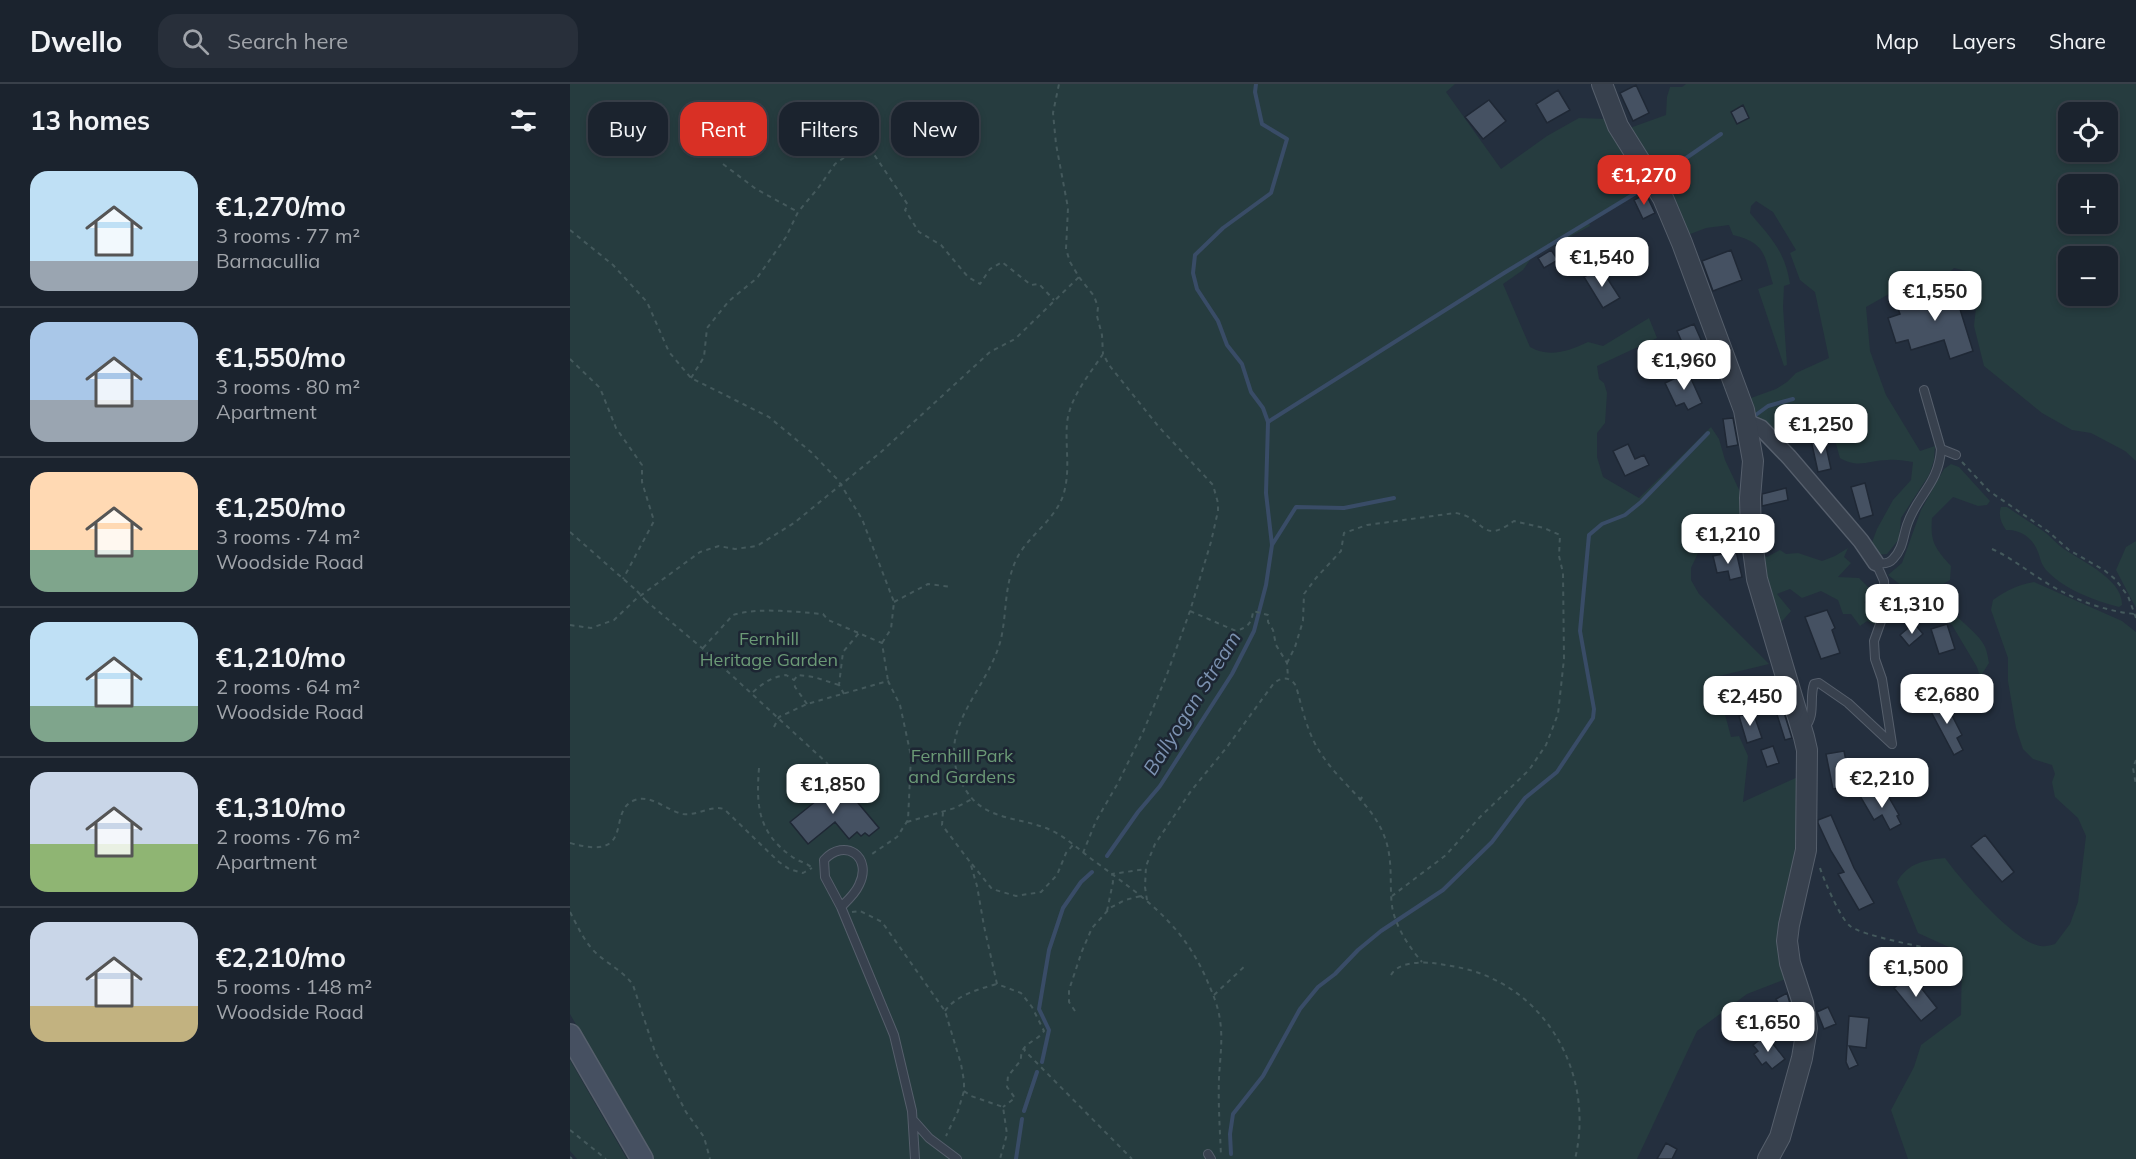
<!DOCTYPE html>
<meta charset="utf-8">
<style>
:root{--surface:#1b232e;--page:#282f3a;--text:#f1f3f6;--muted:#a0a4aa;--line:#39404a;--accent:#d93025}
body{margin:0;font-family:Mulish,sans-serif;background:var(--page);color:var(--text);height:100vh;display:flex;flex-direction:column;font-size:22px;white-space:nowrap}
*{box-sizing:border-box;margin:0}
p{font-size:20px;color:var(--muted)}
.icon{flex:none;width:33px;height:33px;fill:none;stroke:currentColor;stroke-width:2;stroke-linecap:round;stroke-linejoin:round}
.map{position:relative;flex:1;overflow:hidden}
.side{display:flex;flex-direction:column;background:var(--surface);width:570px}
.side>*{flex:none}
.hud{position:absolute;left:18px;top:18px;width:570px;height:54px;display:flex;gap:12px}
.controls{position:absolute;left:1488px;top:18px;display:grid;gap:12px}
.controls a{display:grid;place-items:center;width:60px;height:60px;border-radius:12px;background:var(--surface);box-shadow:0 3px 9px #0003,0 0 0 2px var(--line);font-size:30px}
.price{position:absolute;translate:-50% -51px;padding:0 14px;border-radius:12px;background:#fff;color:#222;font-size:20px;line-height:39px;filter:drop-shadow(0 2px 3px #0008)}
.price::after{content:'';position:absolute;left:50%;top:36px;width:18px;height:14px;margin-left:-9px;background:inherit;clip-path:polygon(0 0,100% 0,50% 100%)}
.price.current{background:var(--accent);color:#fff}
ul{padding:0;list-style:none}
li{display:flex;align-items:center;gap:18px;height:150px;padding:0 30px}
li+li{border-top:2px solid var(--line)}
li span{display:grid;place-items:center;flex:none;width:168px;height:120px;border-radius:18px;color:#555}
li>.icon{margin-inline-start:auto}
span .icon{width:72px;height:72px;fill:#fffc;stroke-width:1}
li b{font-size:26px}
h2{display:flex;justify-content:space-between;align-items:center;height:72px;padding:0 30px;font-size:26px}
.pill{padding:0 21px;border-radius:18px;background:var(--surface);box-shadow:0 3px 9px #0003,0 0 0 2px var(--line);font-size:21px;line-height:54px}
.pill.current{background:var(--accent);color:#fff}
header{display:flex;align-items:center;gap:36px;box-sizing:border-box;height:84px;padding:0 30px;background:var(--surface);border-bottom:2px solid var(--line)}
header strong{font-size:28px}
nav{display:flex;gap:33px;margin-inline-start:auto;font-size:21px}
.search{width:420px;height:54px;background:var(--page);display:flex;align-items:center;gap:15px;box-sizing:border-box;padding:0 21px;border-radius:18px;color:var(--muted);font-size:22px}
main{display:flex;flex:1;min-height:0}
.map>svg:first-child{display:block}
.green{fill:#263c3f;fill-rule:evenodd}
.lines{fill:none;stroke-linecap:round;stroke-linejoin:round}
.stream{stroke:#394c67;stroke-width:4}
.building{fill:#455162;stroke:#1f2835;stroke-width:1.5}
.service-casing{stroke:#565f6c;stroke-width:10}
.minor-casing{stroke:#565f6c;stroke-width:18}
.tertiary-casing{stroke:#565f6c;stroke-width:22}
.secondary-casing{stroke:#565f6c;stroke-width:24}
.path{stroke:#44595c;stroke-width:2;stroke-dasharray:4.5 4.5;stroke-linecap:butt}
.service{stroke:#38414e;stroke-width:8}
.minor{stroke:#38414e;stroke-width:15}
.tertiary{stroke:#38414e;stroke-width:20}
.secondary{stroke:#465061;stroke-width:21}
.path-bridge{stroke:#44595c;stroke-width:2;stroke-dasharray:4.5 4.5;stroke-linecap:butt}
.labels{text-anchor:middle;stroke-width:5;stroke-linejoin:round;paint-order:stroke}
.park-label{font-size:18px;fill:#6b9a76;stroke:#1d2633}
.water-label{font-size:20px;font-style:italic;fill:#7c92b1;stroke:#1d2633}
</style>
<header>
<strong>Dwello</strong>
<div class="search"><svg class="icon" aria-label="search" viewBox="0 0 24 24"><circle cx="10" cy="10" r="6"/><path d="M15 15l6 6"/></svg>Search here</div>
<nav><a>Map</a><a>Layers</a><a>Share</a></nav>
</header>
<main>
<section class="side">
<h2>13 homes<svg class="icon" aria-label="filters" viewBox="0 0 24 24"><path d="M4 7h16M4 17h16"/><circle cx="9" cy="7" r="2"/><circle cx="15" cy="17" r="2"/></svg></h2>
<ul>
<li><span style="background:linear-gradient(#bfe0f5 75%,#9aa5b1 0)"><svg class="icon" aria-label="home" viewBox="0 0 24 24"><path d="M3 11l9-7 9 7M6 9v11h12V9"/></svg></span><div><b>€1,270/mo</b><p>3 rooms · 77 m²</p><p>Barnacullia</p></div></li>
<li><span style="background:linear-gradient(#a9c7e8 65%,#9aa5b1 0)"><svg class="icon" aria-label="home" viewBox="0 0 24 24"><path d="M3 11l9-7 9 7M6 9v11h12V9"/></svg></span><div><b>€1,550/mo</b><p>3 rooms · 80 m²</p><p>Apartment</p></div></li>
<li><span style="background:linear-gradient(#ffd9b3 65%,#7fa58c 0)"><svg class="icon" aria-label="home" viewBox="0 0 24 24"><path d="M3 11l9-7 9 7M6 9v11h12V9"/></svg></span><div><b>€1,250/mo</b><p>3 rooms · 74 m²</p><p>Woodside Road</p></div></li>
<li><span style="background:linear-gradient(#bfe0f5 70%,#7fa58c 0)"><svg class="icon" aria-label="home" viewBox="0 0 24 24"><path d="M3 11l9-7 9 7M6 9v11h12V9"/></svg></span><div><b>€1,210/mo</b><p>2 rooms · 64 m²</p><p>Woodside Road</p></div></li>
<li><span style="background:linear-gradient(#c9d6e8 60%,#8fb573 0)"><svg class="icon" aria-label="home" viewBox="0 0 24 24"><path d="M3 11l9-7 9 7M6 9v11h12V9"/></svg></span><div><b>€1,310/mo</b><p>2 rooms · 76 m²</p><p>Apartment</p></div></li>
<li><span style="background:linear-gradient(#c9d6e8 70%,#c2b280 0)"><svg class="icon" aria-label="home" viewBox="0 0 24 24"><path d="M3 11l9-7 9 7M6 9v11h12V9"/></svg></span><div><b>€2,210/mo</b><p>5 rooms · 148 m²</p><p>Woodside Road</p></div></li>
</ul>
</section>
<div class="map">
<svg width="1566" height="1075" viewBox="0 0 1566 1075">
<rect width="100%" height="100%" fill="#242f3e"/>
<path class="green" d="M0,0H885L876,8L931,85L977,52L1009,34L1037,35L1079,100L1018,136L1020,142L962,173L953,186L933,200L960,263C978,274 1000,267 1018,258L1033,262L1079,234L1087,254L1027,282L1029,295L1034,299L1037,309L1035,339L1027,349V373L1033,393L1069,414L1141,343L1149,355L1155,376L1172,412L1174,448L1144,453L1129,467L1121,484V496L1129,510L1199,580L1145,593L1161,653L1169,652L1178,672L1173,718L1232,691L1231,753L1216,895L1177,910L1127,947L1067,1075H83L0,930Z
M1116,0H1566V377L1555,367L1521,349L1502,346L1472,329L1414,282L1404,242L1406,223L1403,203L1396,187L1384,184L1368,199L1326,206L1296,223L1300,267L1316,311L1350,367L1365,362L1364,376L1359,391L1331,434L1329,455L1317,470L1306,471L1301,461L1307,445L1323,416L1341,396L1343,378C1335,377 1326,375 1318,376C1300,376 1288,385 1270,374C1265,356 1257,320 1233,320C1225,335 1218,345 1199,346L1189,339L1181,327V314L1206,305L1217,298L1226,289L1259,274L1245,208L1230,196L1220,169L1226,166L1203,128L1186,117L1181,122L1180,129C1201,154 1215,167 1220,200L1214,202L1213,223L1217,281L1214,282L1188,205L1203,200C1194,171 1196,159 1163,151L1159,141L1136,144L1115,152L1057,45L1096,31L1097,13L1100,3H1112ZM1498,28H1538V68H1498ZM1498,100H1538V140H1498ZM1498,172H1538V212H1498Z
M1381,380L1389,383L1420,417L1417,421L1408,422L1383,413L1362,434C1360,458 1365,464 1381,482L1380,496L1368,503C1373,529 1403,541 1414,561C1417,566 1418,574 1419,579L1410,593L1407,583L1382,541L1318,491L1332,479L1351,426L1374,385Z
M1431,423H1437C1450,432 1463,440 1476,449C1481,453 1485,458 1490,462C1508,476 1553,494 1552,521L1549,523C1525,517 1496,506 1478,488C1471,481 1471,476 1468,468C1463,454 1450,445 1436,446C1431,439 1428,431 1431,423Z
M1566,457V524L1546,486L1556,463Z
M1278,464L1274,473L1281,479L1268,493L1289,494L1302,507L1294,519L1309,520L1311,528L1306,541L1297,537L1290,542L1281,530H1273L1268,516L1251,507L1232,514L1220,505L1207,510L1221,527L1207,543L1195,503L1192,470L1197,473L1210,466L1216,470L1228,469L1252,477L1265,472Z
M1464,498L1552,537L1566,548V1075H1338L1321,1026L1344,983L1351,961L1391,931L1392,869L1348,849L1327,798C1338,779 1354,776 1375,774C1390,795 1446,860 1471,862C1475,863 1481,861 1485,860L1500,840L1508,818L1516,752L1508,734L1485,713L1482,698L1485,690L1482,681L1463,675L1453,665L1446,644L1438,597V574L1421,526L1423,516C1437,506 1447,501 1464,498Z
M0,976L57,1075H7L0,1067Z"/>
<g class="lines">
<path class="stream" d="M1090,92L1151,50
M1183,333L1198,322L1223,315
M698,338L934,189L1079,101
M702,461L726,423L774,424L824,414
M537,772L568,728L590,702L662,590L684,547L696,501L702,461L696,409L698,338L693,324L681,308L672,280L657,261L648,237L627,205L623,189L625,171L653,144L701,109L717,55L692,40L685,8L686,0
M472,978L479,946L469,925L479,866L493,824L511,798L522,788
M454,1027L467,988
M661,1070L660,1050L663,1030L693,992L730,925L748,903L765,890L788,866L811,847L873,806L922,758L955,714L987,688L1023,634L1024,625L1010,547L1019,451L1032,440L1055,431L1071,418L1138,349
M446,1075L452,1035"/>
</g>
<path class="building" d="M1066,1L1079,29L1063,37L1050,9Z
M988,6L1000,26L977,39L966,20Z
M919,16L936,37L913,55L895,33Z
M1173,21L1179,34L1167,40L1161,28Z
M1076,110L1085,129L1073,135L1064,116Z
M981,166L988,176L974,184L968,174Z
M1161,166L1172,196L1143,207L1132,177Z
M1030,183L1050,214L1033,224L1014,193Z
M1396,201L1403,215L1389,222L1403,267L1380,275L1374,256L1341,266L1338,256L1326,259L1318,234L1330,230L1327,222Z
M1124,240L1140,276L1123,283L1107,247Z
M1118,288L1132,319L1118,326L1114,319L1106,322L1095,299Z
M1163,334L1168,361L1157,363L1153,335Z
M1254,353L1261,385L1248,388L1241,356Z
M1058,360L1065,375L1074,371L1079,381L1055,392L1043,367Z
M1295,399L1303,431L1290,435L1281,403Z
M1216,404L1218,416L1192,422V410Z
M1166,467L1172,493L1160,496L1158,487L1147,489L1143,472Z
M1257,526L1265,544L1262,546L1270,569L1251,575L1235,533Z
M1344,539L1353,550L1339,562L1330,551Z
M1377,540L1385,565L1369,570L1361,545Z
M1373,614L1392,651L1387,654L1393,666L1384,671L1358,622Z
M1211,619L1222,654L1215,656L1204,621Z
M1183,628L1192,654L1177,659L1169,632Z
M1203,662L1209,679L1197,683L1191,666Z
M1274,667L1281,702L1263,705L1256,670Z
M251,701L260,711L273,701L309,744L299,752L295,749L291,752L287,748L279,755L265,738L238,760L220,738L246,717L240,710Z
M1298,707L1301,710L1305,707L1310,715L1317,710L1329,731L1327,732L1331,740L1320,746L1312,731L1304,736L1290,712Z
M1261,731L1284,784L1304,819L1289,826L1268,790L1274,788L1261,767L1248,739V736Z
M1415,751L1444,788L1432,798L1401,762Z
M1341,891L1367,924L1351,937L1324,904Z
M1217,909L1223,930L1216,933L1206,915Z
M1258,923L1266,940L1254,945L1247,928Z
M1279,932L1299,934L1296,964L1279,962L1288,981L1279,985L1276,978Z
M1196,951L1215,975L1202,985L1196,978L1192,981L1184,970L1188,967L1183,961Z
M1096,1059L1107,1065L1102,1075H1087Z"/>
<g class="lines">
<defs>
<path id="service" d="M1354,306L1371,365
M1235,643C1246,631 1239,614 1244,600L1249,599L1278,619L1322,660
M1322,660L1312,595L1305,575L1304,557L1314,529L1315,519L1314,497L1306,479C1313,480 1319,480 1323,475C1333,465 1333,453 1337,441C1347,411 1369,400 1371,365L1386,371
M271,823C277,817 285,810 289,801C303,773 275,753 254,776L255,793L271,823L324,951L342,1027L345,1075
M344,1037L359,1054L387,1075
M638,1070L641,1075"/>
<path id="minor" d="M1177,338L1191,344L1219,373L1291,457L1306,479"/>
<path id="tertiary" d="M1032,0L1048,42L1093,114L1112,159L1174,326L1183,377L1180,414L1181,450L1187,495L1234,653L1237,666L1236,766L1219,841L1217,857L1220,879L1233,919L1237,944L1232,974L1210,1053L1198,1075"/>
<path id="secondary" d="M0,951L72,1075"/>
</defs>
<use href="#service" class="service-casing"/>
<use href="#minor" class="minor-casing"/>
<use href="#tertiary" class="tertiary-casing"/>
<use href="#secondary" class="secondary-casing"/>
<path class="path" d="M153,80L186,105L228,128
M0,146L43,181L77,218L99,268L121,294L199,333L241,368L268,396L292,435L324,518L321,545L312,559
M509,193L524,212L528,223L527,232L532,251L533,270
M0,275L30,304L46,344L72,381V398L84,437L53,495
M121,294L134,273L137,244L159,217L187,194L216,153L228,128L249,103L265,80L285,66L297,60L338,121L335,126L349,148L371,161L398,193L410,200L420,185L432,178L461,201L469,200L484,216
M1392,378L1419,407L1479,448L1499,466L1534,486L1545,495L1558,512L1566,534
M0,448L67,507
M1422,465C1440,473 1453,484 1469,494C1497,513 1532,527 1565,530
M75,516L132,564L258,680
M324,518L358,500L382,503
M620,527L666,547C678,543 682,539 683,527L698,531V538L703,546L706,561L717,579L718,594
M0,541L21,544L44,536L66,515L130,468L149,462L165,465L187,462L224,439L311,368L420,268L445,255L509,193L500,178L496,165L498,124L486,60L483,29L489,0
M133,564L163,531C188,523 227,528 253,530L258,536L312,559L318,597
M717,579L725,563L733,537L734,510L746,494L771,467L774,449L797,441L885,429C916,433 910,462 944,437L974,444L990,451L989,472L993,489L994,575L988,630L976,661L959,686L910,733L876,771L822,812
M183,608C193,599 202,593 216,591L224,596
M274,610L269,601L273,568L289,549
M237,620L225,603L224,596L228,591L244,593L269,601
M204,643L209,633L237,620L318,597L330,621L341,672L338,736L327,753L299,772
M1566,676L1563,684L1566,701
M189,684C186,722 188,748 221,772C227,777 235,778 241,783
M789,716L795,711
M373,728L372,741L400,778L407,802L414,842L427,900L451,909L462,923L474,947C466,959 450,958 451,976L438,992L437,1003L445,1014L433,1023
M337,738L385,724L402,715
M0,759C68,778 35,727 65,716C82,710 97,727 113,730C128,732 140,721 154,725L209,778L219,785L233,789L242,784
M513,769L526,737L548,699L573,648L596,593L620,527L641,458L648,427V419L643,401L588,342L539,281L533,270C519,291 500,313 497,339C495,364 501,387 493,412C483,438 459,451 447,474C434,500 437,528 431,555C417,610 358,649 397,708C418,740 459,732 488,750C502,758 514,770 527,779C574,814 611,838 636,894C642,908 648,921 650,936C653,955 650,975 649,994C648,1020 650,1046 651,1072
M402,780L422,805L446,812L471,808L487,791L496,769L503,761
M1250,784C1254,796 1270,834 1280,842C1293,852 1350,862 1369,867
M577,816L575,803L576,782L585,760L621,707L657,663L704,599C712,593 720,592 726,602C733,627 738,653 754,674C772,700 801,720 813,749C824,774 819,798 822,822C825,842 839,863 852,878
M537,827L543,798L542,790L576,785
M0,828C7,841 13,855 23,866C35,879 53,886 63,901L85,968L116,1028L134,1053L140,1075
M282,828L290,827L312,838L375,927L391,980L394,997V1007L388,1027L376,1052
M821,891C828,878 850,878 863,879C876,881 890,883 903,887C983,912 1024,997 1005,1075
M644,911L676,881
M375,927C386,911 409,905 427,900
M505,927L499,918V906L512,867L522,844L540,824L555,816L571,812
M454,963L455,967L562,1075
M394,1007L401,1012L433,1023L437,1050L430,1075
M0,1046L36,1075
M0,1073L2,1075"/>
<use href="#service" class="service"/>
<use href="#minor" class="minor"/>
<use href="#tertiary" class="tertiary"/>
<use href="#secondary" class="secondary"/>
<path class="path-bridge" d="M67,507L75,516"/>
</g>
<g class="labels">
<g class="park-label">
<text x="199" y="561">Fernhill<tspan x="199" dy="21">Heritage Garden</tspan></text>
<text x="392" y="678">Fernhill Park<tspan x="392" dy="21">and Gardens</tspan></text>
</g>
<g class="water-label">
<text transform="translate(622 619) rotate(-58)" y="7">Ballyogan Stream</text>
</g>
</g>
</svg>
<div class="controls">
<a><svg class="icon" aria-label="locate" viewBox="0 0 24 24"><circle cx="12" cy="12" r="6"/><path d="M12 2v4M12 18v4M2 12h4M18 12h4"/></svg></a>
<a>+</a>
<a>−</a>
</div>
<b class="price current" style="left:1074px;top:122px">€1,270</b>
<b class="price" style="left:1032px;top:204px">€1,540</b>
<b class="price" style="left:1365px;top:238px">€1,550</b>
<b class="price" style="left:1114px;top:307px">€1,960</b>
<b class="price" style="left:1251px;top:371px">€1,250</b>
<b class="price" style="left:1158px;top:481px">€1,210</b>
<b class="price" style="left:1342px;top:551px">€1,310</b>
<b class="price" style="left:1377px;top:641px">€2,680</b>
<b class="price" style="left:1180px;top:643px">€2,450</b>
<b class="price" style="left:1312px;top:725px">€2,210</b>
<b class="price" style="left:263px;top:731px">€1,850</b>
<b class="price" style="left:1346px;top:914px">€1,500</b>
<b class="price" style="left:1198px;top:969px">€1,650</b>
<div class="hud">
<a class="pill">Buy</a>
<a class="pill current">Rent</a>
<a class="pill">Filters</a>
<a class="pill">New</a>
</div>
</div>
</main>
